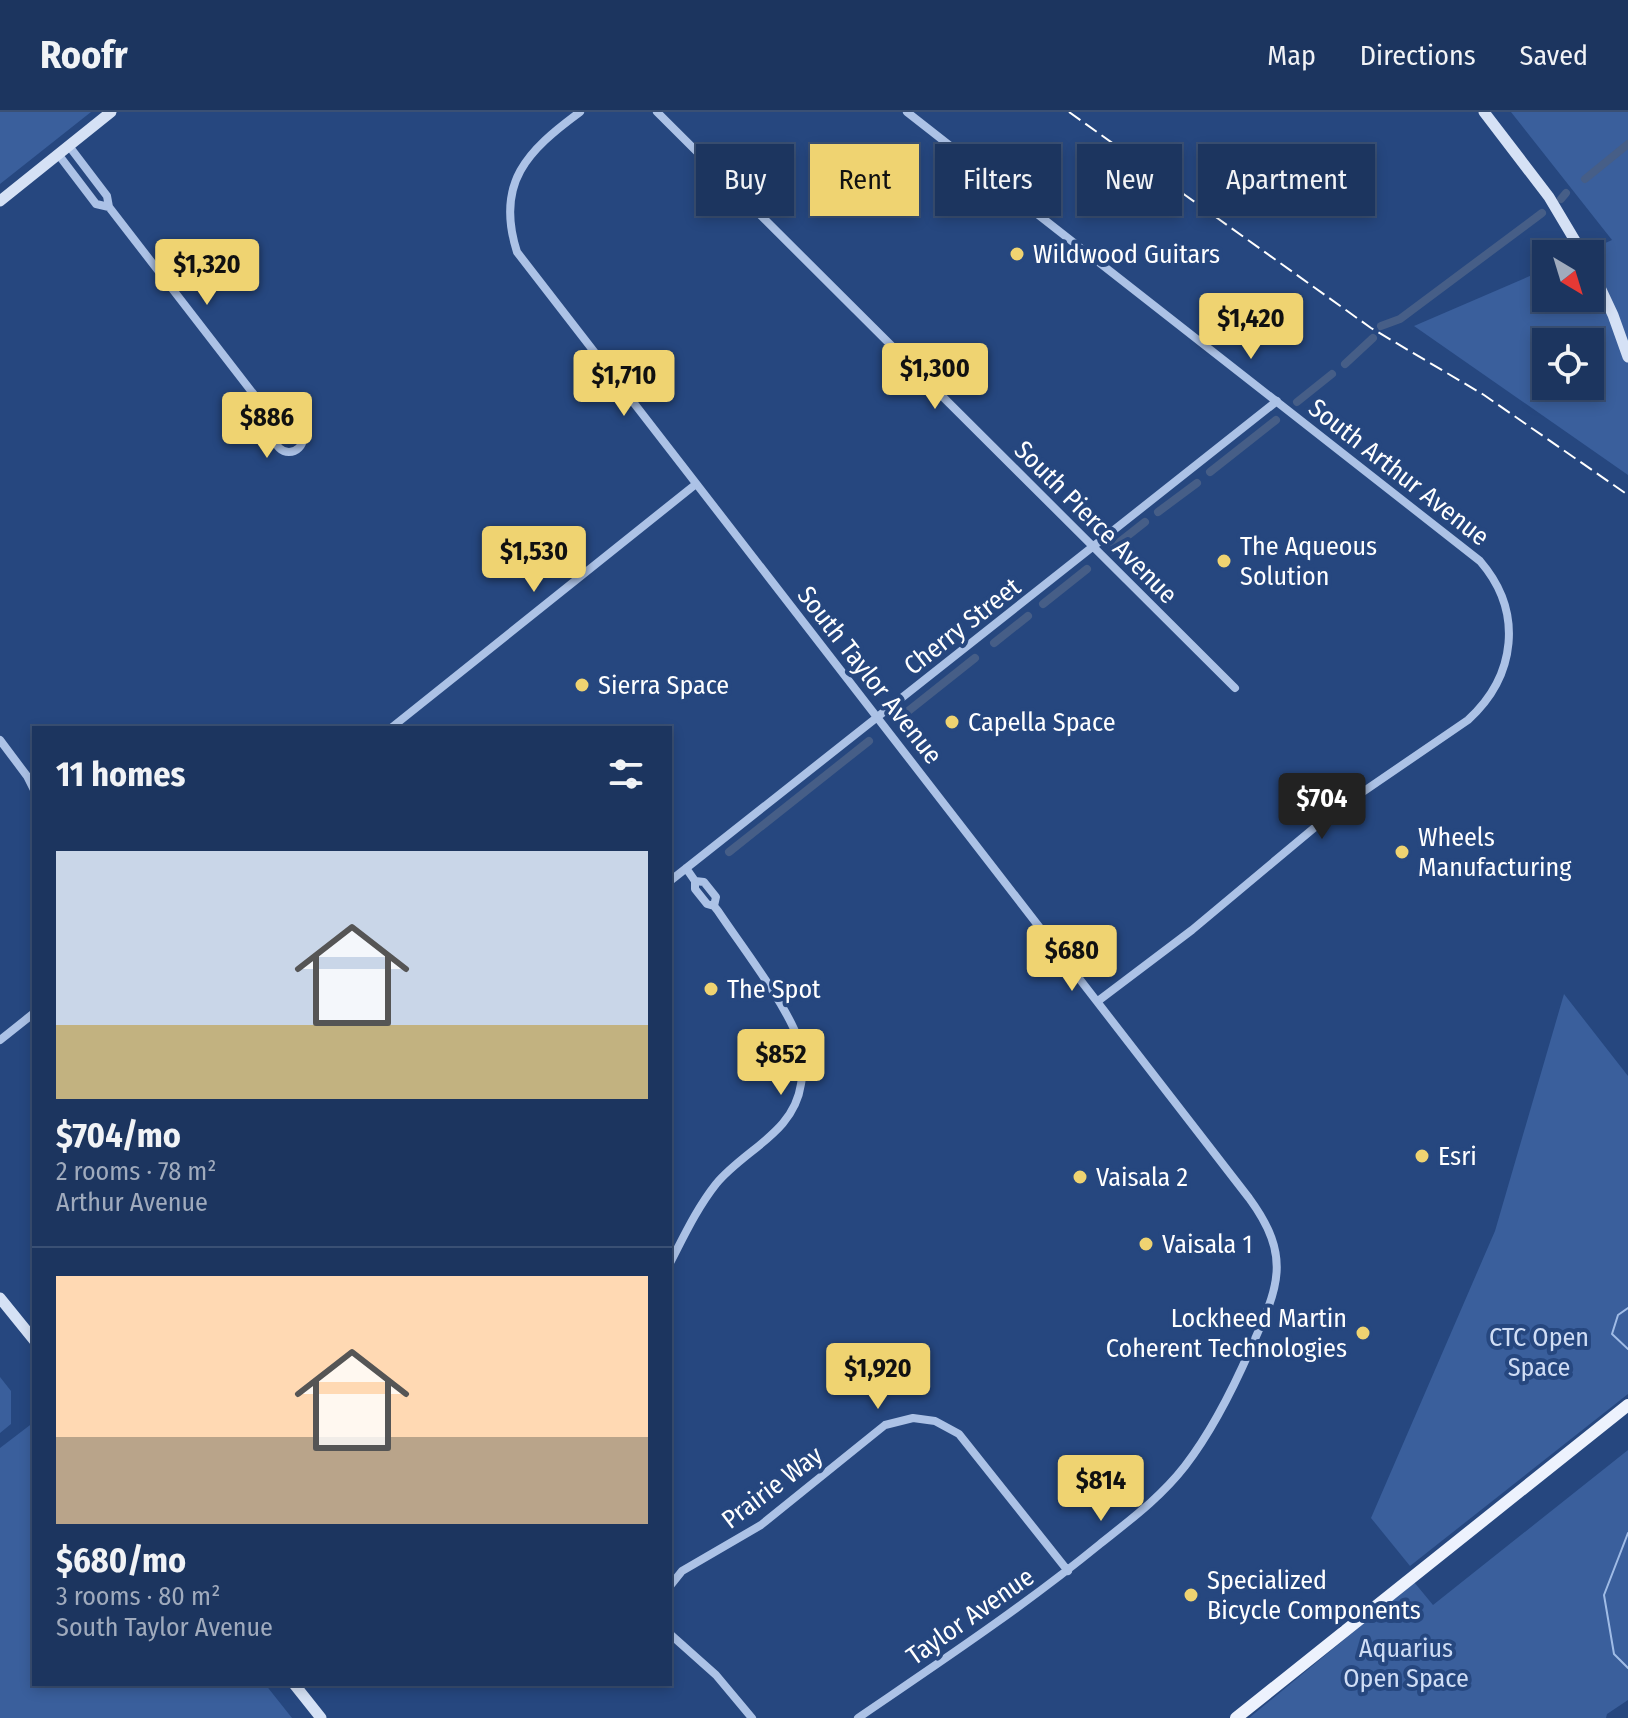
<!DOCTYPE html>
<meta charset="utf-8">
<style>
:root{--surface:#1c355f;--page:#294068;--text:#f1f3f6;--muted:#a0abbd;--line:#3a5074;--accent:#efd371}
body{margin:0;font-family:"Fira Sans Condensed",sans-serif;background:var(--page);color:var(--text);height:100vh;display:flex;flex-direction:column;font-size:30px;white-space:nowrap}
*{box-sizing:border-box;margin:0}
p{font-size:26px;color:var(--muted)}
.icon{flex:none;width:44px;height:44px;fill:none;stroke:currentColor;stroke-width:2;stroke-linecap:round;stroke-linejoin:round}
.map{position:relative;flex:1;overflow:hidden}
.side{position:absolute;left:32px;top:614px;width:640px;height:960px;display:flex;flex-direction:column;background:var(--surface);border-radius:0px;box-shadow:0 4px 12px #0003,0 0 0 2px var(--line)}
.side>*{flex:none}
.banner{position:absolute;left:696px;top:32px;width:760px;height:72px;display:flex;gap:16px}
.needle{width:52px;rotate:142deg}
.tools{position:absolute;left:1532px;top:128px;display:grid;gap:16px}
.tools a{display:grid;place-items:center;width:72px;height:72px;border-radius:0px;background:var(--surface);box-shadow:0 4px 12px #0003,0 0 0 2px var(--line);font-size:40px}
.price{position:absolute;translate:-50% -68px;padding:0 18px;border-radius:8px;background:var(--accent);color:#111;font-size:26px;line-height:52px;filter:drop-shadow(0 2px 4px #0008)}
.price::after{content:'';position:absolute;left:50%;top:48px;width:24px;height:18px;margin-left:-12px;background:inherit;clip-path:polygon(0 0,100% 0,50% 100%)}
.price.selected{background:#222;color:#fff}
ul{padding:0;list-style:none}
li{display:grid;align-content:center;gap:16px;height:424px;padding:0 24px}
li+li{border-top:2px solid var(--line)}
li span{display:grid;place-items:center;height:248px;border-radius:0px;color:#555}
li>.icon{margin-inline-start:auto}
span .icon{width:144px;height:144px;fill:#fffc;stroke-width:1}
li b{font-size:34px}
h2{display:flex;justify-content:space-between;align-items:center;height:96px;padding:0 24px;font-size:34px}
.pill{padding:0 28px;border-radius:0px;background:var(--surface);box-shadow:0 4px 12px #0003,0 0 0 2px var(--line);font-size:28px;line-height:72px}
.pill.selected{background:var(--accent);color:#111}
header{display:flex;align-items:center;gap:48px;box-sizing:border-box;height:112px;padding:0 40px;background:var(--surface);border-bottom:2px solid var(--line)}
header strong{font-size:38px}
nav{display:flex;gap:44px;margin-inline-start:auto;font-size:28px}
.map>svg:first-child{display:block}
.green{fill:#3a5f9c;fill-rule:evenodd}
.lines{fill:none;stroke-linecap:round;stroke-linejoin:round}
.stream{stroke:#a0bce6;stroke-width:2}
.canal{stroke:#465e87;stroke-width:8}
.street{stroke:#acc2e6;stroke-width:8}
.secondary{stroke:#d5e1f5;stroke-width:11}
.primary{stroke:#edf2fd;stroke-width:12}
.rail{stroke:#fff;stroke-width:2;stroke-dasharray:14 6;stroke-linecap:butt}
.poi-dot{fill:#efd371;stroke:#26477f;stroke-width:3}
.labels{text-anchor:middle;stroke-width:8;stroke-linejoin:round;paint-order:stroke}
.poi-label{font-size:26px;fill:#fff;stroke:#26477f;text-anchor:start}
.street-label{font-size:26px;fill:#fff;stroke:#26477f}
.park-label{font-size:26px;fill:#cfddf5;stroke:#26477f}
</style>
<header>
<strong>Roofr</strong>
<nav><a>Map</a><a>Directions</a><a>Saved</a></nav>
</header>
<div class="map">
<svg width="1628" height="1606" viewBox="0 0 1628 1606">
<rect width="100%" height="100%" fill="#26477f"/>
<path class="green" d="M0,0H91L0,72Z
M1511,0H1628V363L1414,214L1546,157V186H1590V142H1581L1612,128ZM1546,230H1590V274H1546Z
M1564,882L1628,964V1282L1410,1454L1371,1406L1495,1119Z
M0,1265L11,1279V1312L0,1321Z
M34,1310V1572H265L292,1606H0V1336Z
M1628,1338V1588L1607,1602L1606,1606H1249L1414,1470L1433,1493Z"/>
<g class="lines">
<path class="stream" d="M1628,1196L1618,1203L1612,1222L1628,1237
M1628,1421L1604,1483L1614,1542L1628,1556"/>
<path class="canal" d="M1585,67L1628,32
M1561,87L1566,81
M1381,214L1400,207L1542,101
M1345,252L1373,226
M1297,290L1332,262
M1210,360L1276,308
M1158,400L1197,371
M1112,436L1145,410
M1043,492L1087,457
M994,531L1028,504
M897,608L975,546
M729,740L869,629"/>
<path class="street" d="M580,0C527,39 495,71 517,140L1249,1086C1293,1146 1278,1176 1250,1238C1232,1279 1212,1319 1185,1354C1161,1385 1130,1408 1100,1432C1023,1495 940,1550 858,1606
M657,0L1235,576
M907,0L1480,449C1524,500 1516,564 1468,608L1332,701L1192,818L1098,889
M69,34L107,84L109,95L279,315
M58,42L96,92L109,95
M275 326a14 14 0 1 1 28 0a14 14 0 1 1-28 0Z
M391,616L696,372
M0,628L27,664L34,678
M670,769L1277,289
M695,769L704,770L716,785L714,794
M0,928L34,901
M670,1151C684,1124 697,1096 716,1072C745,1037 794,1021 801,972C804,958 804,943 799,929C785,890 742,835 718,799L714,794L707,792L695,777V769L686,756
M670,1474L682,1459L761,1413L885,1313L913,1306L935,1309L959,1322L1068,1459
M670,1522L716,1563L752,1606"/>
<path class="secondary" d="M1484,0L1549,85L1583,142
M0,89L111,0
M1590,154L1613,203L1628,245
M0,1186L34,1228
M294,1572L321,1606"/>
<path class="primary" d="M1236,1606L1628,1293"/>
<path class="rail" d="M1069,0L1371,216L1484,283L1628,383"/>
</g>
<g class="poi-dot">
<circle cx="1017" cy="142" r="8"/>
<circle cx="1224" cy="449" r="8"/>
<circle cx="582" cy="573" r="8"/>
<circle cx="952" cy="610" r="8"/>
<circle cx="1402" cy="740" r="8"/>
<circle cx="711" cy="877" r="8"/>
<circle cx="1422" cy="1044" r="8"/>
<circle cx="1080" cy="1065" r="8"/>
<circle cx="1146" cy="1132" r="8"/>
<circle cx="1363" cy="1221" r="8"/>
<circle cx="1191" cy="1483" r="8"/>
</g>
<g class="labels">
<g class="poi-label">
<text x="1033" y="151">Wildwood Guitars</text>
<text x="1240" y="443">The Aqueous<tspan x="1240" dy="30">Solution</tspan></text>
<text x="598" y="582">Sierra Space</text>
<text x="968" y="619">Capella Space</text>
<text x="1418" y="734">Wheels<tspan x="1418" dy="30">Manufacturing</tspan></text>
<text x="727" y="886">The Spot</text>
<text x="1438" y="1053">Esri</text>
<text x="1096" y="1074">Vaisala 2</text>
<text x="1162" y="1141">Vaisala 1</text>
<text x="1347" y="1215" text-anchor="end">Lockheed Martin<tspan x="1347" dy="30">Coherent Technologies</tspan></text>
<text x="1207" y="1477">Specialized<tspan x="1207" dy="30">Bicycle Components</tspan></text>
</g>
<g class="street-label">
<text transform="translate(1399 360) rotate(38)" y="9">South Arthur Avenue</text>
<text transform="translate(1096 410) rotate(45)" y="9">South Pierce Avenue</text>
<text transform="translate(962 514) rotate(-38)" y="9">Cherry Street</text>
<text transform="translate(870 563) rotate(52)" y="9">South Taylor Avenue</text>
<text transform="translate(772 1375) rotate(-37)" y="9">Prairie Way</text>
<text transform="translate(970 1504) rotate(-35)" y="9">Taylor Avenue</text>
</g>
<g class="park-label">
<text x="1539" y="1234">CTC Open<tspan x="1539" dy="30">Space</tspan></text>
<text x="1406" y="1545">Aquarius<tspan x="1406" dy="30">Open Space</tspan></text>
</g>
</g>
</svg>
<div class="tools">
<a><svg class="needle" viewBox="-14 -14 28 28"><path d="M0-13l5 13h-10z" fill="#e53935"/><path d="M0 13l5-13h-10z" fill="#a0abbd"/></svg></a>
<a><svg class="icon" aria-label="locate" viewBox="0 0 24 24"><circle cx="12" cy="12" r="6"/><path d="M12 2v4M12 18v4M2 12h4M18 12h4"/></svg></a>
</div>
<b class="price" style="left:207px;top:195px">$1,320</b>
<b class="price" style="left:1251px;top:249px">$1,420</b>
<b class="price" style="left:935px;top:299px">$1,300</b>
<b class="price" style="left:624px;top:306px">$1,710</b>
<b class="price" style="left:267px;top:348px">$886</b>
<b class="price" style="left:534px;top:482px">$1,530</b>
<b class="price selected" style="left:1322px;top:729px">$704</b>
<b class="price" style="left:1072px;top:881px">$680</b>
<b class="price" style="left:781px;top:985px">$852</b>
<b class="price" style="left:878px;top:1299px">$1,920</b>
<b class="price" style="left:1101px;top:1411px">$814</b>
<div class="banner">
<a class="pill">Buy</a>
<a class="pill selected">Rent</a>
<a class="pill">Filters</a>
<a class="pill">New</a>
<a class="pill">Apartment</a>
</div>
<section class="side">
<h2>11 homes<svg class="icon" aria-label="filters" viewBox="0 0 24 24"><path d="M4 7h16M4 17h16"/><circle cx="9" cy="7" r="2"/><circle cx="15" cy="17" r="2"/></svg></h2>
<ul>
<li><span style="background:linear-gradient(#c9d6e8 70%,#c2b280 0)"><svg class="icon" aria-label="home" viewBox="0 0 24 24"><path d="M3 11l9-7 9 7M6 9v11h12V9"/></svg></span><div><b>$704/mo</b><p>2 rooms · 78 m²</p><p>Arthur Avenue</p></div></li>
<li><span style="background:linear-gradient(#ffd9b3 65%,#b9a48a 0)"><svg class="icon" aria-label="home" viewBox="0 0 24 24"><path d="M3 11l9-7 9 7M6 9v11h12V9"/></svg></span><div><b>$680/mo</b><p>3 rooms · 80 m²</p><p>South Taylor Avenue</p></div></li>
</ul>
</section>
</div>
